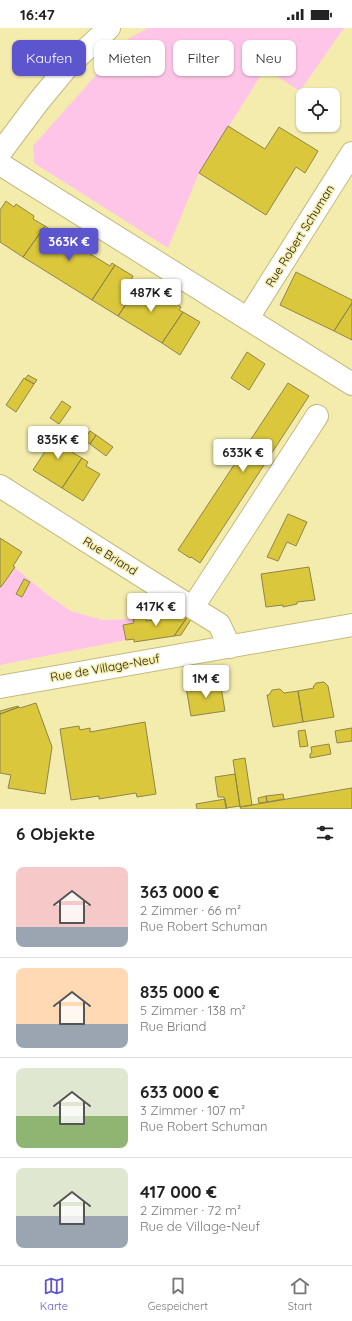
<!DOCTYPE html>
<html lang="de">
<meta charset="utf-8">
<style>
:root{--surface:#fff;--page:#f6f6f6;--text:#222;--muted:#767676;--line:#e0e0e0;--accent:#5d55cd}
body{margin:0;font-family:Quicksand,sans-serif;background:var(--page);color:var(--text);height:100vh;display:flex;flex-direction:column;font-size:15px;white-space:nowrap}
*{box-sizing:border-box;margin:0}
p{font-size:13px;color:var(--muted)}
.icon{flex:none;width:22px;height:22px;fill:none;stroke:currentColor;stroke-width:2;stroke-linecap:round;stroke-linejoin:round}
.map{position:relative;height:781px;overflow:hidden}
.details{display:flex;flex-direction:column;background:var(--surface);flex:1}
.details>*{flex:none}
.guide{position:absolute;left:12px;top:12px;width:328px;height:36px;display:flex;gap:8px}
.controls{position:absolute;left:296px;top:60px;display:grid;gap:8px}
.controls a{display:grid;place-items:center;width:44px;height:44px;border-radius:8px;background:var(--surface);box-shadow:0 1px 3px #0004;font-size:20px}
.price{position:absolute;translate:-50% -34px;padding:0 9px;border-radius:4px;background:#fff;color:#222;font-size:13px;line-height:26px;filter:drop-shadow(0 1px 2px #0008)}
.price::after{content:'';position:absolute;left:50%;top:24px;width:12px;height:9px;margin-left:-6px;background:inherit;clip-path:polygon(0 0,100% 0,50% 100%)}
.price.selected{background:var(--accent);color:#fff}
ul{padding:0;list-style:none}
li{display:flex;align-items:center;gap:12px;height:100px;padding:0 16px}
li+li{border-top:1px solid var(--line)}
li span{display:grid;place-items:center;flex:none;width:112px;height:80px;border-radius:8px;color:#555}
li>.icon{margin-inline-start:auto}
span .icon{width:48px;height:48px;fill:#fffc;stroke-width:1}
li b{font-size:17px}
h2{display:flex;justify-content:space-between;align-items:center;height:48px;padding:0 16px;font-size:17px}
.chip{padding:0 14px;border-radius:8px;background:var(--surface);box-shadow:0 1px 3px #0004;font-size:14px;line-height:36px}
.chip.selected{background:var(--accent);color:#fff}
.status{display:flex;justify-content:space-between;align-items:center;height:28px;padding:0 20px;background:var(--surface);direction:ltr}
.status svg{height:11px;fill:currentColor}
.tabs{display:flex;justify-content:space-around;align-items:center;height:56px;border-top:1px solid var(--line);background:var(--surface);font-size:11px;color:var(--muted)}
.tabs a{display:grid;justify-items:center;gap:2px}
.tabs .selected{color:var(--accent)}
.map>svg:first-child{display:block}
.green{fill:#fec5e8}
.building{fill:#dac73c;stroke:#8e864b}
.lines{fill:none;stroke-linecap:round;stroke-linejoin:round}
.minor-casing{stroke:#c3ba7e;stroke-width:24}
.minor{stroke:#fff;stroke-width:22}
.labels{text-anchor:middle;stroke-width:3;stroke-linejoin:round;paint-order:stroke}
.street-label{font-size:12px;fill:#211d05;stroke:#f4ecad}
</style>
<div class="status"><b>16:47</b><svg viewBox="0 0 49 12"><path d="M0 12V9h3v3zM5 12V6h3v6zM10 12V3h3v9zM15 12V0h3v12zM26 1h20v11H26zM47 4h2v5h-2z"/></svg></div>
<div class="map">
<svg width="352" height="781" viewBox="0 0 352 781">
<rect width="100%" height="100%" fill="#f4ecad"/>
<path class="green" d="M148,0H344L300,63L265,41L199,145L168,220L34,135L33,118L128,11Z
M13,538L49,568L71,583L102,592L133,591L134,595L126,612L0,637V561Z"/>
<path class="building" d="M228,98L265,121L279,99L318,123L305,145L296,139L266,187L199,145Z
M6,173L14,179L16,176L34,188L33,191L45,198L23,229L0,214V182Z
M45,198L61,208L63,205L84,218L82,221L110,238L112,235L115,237L92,272L23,229Z
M115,237L133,248L131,252L139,257L118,288L92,272Z
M296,244L352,272V275L334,303L280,277Z
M139,257L159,269L161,265L181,279L179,282L183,284L162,315L118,288Z
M352,275V312L334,303Z
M183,284L200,294L180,327L162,315Z
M247,324L265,336L249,362L231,350Z
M28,347L37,352L34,356L25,351Z
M24,350L34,356L16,384L6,377Z
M288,355L309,368L200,535L191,529L190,530L178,522Z
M62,373L71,379L59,396L50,390Z
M60,400L72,408L65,420L82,430L62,460L33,442Z
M90,403L96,407L90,416L84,412Z
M96,407L113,419L106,428L90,416Z
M72,408L78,411L71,423L65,420Z
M82,430L88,434L86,438L100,446L83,473L62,460Z
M288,486L307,494L296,518L287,514L278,533L267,529Z
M0,510L22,524L13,538L15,539L1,559H0Z
M309,539L315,572L297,574V576L283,579V577L266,579L261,546Z
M24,551L30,554L22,569L16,566Z
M171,577L188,588L174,608L134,614V611L126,612L123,597L134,595L133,591L146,589V593L162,591Z
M188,588L192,590L181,607L174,608Z
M220,653L225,683L191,688L186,659Z
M324,654L328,658L334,689L303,694L298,663L314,660L313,659L316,655Z
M280,661L284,665L298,663L303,694L273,699L267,667H269L272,662Z
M36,675L52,719L45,766L8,760L11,747L0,745V686L19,679L20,680Z
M18,678L19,679L0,686V683Z
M145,694L156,766L137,769L136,765L99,771V768L71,772L60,701L79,698L80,702L90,700V704Z
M352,700V713L337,715L335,703Z
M305,702L308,718L300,719L298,703Z
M329,716L331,726L310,730V726L312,725L311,719Z
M245,730L252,777L240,779L233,732Z
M235,746L240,778L226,780L224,769H218L215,749Z
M352,760V781H241L240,779Z
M283,766L284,771L267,774L266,768Z
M266,768L267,774L259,775L258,770Z
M225,771L227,781H197L196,776Z"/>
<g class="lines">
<defs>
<path id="minor" d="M0,125L39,73L68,38L109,0
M0,136L352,356
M248,290L352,125
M0,458L156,557L219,596L230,619
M193,579L317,388
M0,659L352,597"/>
</defs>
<use href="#minor" class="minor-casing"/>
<use href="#minor" class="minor"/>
</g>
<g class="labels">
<g class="street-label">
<text transform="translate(300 208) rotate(-58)" y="4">Rue Robert Schuman</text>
<text transform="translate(110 528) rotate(32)" y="4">Rue Briand</text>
<text transform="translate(105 640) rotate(-10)" y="4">Rue de Village-Neuf</text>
</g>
</g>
</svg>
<div class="controls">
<a><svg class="icon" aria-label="locate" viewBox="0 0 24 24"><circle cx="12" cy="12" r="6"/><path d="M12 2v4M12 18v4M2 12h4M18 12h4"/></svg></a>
</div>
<b class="price selected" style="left:69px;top:234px">363K €</b>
<b class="price" style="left:151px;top:285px">487K €</b>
<b class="price" style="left:58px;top:432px">835K €</b>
<b class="price" style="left:243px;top:445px">633K €</b>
<b class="price" style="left:156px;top:599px">417K €</b>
<b class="price" style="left:206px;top:671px">1M €</b>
<div class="guide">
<a class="chip selected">Kaufen</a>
<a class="chip">Mieten</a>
<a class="chip">Filter</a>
<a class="chip">Neu</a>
</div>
</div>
<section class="details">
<h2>6 Objekte<svg class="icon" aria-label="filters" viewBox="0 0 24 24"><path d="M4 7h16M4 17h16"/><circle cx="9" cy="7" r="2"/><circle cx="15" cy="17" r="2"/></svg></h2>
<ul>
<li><span style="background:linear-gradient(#f6c9c9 75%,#9aa5b1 0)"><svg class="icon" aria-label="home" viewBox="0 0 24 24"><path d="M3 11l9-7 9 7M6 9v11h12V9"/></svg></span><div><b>363 000 €</b><p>2 Zimmer · 66 m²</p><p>Rue Robert Schuman</p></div></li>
<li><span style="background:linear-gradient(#ffd9b3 70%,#9aa5b1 0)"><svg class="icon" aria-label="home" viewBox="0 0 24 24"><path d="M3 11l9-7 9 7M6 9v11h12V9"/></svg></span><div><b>835 000 €</b><p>5 Zimmer · 138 m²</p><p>Rue Briand</p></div></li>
<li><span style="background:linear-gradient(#dfe7d0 60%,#8fb573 0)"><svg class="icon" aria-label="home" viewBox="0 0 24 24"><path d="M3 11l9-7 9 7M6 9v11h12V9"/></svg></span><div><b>633 000 €</b><p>3 Zimmer · 107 m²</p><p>Rue Robert Schuman</p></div></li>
<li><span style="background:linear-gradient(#dfe7d0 60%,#9aa5b1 0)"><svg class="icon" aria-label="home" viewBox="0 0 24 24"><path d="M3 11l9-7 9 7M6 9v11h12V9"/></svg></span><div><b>417 000 €</b><p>2 Zimmer · 72 m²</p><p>Rue de Village-Neuf</p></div></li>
</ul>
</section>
<nav class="tabs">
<a class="selected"><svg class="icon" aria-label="map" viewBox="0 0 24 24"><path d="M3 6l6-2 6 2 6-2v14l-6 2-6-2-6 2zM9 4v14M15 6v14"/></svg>Karte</a>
<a><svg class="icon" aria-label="saved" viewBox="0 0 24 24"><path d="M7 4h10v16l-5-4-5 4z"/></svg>Gespeichert</a>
<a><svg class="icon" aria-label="home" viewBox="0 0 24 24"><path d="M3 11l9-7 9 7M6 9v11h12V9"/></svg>Start</a>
</nav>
